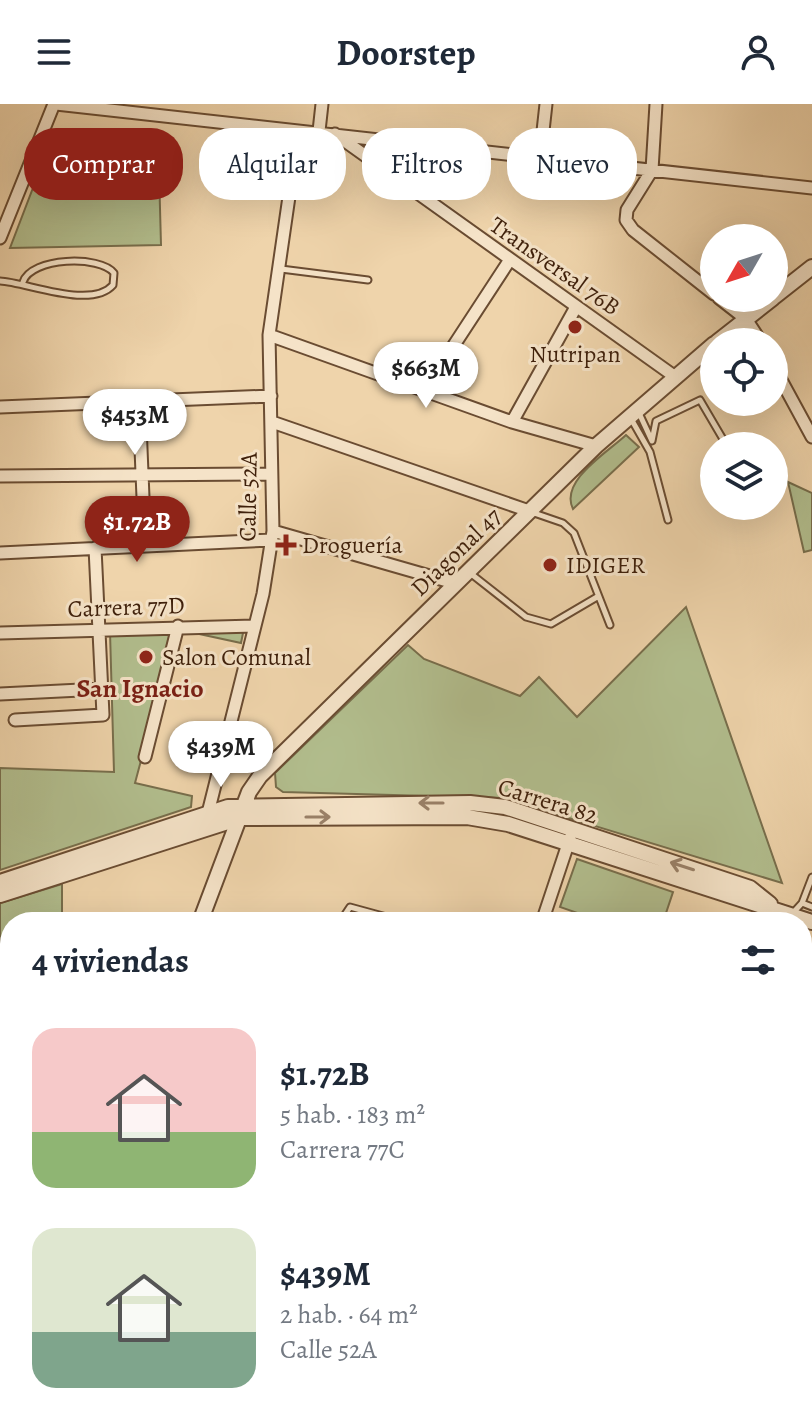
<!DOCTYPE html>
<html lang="es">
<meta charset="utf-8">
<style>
:root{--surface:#fff;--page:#f6f6f7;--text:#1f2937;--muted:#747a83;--accent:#8f2418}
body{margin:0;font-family:Alegreya,serif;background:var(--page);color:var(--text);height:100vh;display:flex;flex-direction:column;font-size:30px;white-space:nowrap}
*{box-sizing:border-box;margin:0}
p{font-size:26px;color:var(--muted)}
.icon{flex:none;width:44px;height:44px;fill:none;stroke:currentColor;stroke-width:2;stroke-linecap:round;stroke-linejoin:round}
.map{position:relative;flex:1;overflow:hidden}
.details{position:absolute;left:0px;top:808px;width:812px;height:514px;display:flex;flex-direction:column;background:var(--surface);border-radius:32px 32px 0 0;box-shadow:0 8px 32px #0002}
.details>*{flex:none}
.guide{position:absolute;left:24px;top:24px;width:764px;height:72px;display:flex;gap:16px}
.needle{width:52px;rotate:231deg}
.tools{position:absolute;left:700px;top:120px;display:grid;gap:16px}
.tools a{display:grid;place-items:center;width:88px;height:88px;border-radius:50%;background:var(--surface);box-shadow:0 8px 32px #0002;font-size:40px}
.price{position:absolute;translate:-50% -68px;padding:0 18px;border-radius:28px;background:#fff;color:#222;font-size:26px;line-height:52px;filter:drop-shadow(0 2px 4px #0008)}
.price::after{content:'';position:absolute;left:50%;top:48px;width:24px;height:18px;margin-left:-12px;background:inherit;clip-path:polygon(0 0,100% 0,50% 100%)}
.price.active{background:var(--accent);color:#fff}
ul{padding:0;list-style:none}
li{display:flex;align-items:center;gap:24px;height:200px;padding:0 32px}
li span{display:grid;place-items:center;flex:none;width:224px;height:160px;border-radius:24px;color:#555}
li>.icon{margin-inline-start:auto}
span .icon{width:96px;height:96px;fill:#fffc;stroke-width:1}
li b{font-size:34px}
h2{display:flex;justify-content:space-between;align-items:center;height:96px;padding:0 32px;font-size:34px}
.pill{padding:0 28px;border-radius:32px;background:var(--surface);box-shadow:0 8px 32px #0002;font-size:28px;line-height:72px}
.pill.active{background:var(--accent);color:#fff}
header{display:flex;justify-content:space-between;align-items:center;height:104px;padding:0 32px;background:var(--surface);font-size:36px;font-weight:600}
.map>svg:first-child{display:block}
.green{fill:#b2be8e;stroke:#786e4c;stroke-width:2}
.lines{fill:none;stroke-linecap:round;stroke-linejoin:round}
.service-casing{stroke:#6a4c32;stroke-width:9}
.minor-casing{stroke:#6a4c32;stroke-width:15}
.tertiary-casing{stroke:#6a4c32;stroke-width:18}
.primary-casing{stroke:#3e1f0a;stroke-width:22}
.path{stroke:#3e1f0a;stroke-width:2;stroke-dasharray:6 4;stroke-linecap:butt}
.service{stroke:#f5e3c8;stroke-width:5}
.minor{stroke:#f5e3c8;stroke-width:11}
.tertiary{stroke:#f5e3c8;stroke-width:14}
.primary{stroke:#e8ba76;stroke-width:18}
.oneway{stroke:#9a8169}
.poi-dot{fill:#8f2418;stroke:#f5e3c8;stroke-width:3}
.labels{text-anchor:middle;stroke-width:6;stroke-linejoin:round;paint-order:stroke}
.street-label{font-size:24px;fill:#3e1f0a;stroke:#f5e3c8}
.poi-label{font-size:24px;fill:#3e1f0a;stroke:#f5e3c8;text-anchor:start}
.neighbourhood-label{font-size:26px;font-weight:bold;fill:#7a1f14;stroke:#f5e3c8}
</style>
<header><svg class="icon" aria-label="menu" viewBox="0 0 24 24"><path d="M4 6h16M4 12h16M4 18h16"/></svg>Doorstep<svg class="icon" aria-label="person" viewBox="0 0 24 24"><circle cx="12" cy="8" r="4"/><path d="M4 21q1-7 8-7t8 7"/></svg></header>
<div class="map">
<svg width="812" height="1321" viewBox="0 0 812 1321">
<rect width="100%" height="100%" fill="#efd4ab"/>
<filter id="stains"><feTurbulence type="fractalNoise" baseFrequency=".0025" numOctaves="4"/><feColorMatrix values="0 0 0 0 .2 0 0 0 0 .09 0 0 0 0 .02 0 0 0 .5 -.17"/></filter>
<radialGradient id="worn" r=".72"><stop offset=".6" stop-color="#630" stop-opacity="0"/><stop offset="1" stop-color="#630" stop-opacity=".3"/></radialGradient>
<path class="green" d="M41,63L159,68L161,141L10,144Z
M626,331L639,343L573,405C559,377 608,348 626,331Z
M788,378L812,389V446L804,448Z
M686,503L782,779L503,694L283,688L276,683L275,669L408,541L424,555L520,592L539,573L577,613Z
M244,524L241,539L176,525L135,679L192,692L191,703L0,766V664L114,668L110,528Z
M577,755L673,788L663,818H603L560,803Z
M62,780V818H10V840L0,839V799Z"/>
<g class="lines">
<defs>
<path id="service" d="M281,165L368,176
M0,177C26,178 91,206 113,181L114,169C100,151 31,153 23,178
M639,309L652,337L656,317L700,296L727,342
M630,313L650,348L668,416
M534,409L563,419L574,429L610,521
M470,469L526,513L551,520L597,493
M802,799L812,773
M792,810L802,799L812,803
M340,818L350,803L405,818
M802,996L812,998
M802,1019L812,1023
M802,1082L812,1053
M681,1312L691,1321
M119,1321L122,1312
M280,1321L282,1312
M620,1321L623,1312
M695,1321L705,1312"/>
<path id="minor" d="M56,0L812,84
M656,0L652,66L627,106L626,116L633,126L714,190
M319,27L322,0
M335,30L674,272
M540,54L546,0
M0,134L54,0
M719,194L746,215L761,238
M269,231L512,318L596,342
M774,263L812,333
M424,287L509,157
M139,296L145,442
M0,303L271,292
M272,318L529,407
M512,318L576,203
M0,372L271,370
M273,427L454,479
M0,449L272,436
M0,529L254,522
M0,590L101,585
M15,616L103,611L95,444
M145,653L178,522
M208,709L263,490L273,427L269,231L292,72
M542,818L570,734
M0,909L10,910
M0,1054H10
M0,1125L10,1126
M0,1191L10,1192
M0,1259L10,1275
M2,1262L10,1237
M486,1312L511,1321
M528,1312L555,1321
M374,1321L377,1312"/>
<path id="tertiary" d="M774,193L812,163
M717,238L773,194
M0,778L228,703L470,699L505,703L750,784L770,800
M0,791L240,714L467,713L508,720L812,818
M200,818L249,688L260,672L596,342L714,240
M9,1321L12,1312"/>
<path id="primary" d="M802,1254L812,1224
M780,1321L783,1312"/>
</defs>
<use href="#service" class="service-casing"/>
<use href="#minor" class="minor-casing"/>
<use href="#tertiary" class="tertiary-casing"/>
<use href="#primary" class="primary-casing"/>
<path class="path" d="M0,843L10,844"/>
<use href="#service" class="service"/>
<use href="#minor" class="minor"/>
<use href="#tertiary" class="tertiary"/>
<use href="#primary" class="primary"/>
</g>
<defs><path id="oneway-shaft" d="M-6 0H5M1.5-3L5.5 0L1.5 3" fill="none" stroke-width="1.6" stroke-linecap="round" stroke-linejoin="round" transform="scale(2)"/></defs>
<g class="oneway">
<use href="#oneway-shaft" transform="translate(431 699) rotate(180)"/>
<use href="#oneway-shaft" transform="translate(318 713)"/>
<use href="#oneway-shaft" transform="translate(682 762) rotate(-162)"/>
</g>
<g class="poi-dot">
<circle cx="575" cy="223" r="8"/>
<path d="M282 429h8v8h8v8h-8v8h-8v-8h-8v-8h8z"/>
<circle cx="550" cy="461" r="8"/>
<circle cx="146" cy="553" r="8"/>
</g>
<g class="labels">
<g class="street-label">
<text transform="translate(555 162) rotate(35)" y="8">Transversal 76B</text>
<text transform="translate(248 393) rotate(-89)" y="8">Calle 52A</text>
<text transform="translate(456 448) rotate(-44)" y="8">Diagonal 47</text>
<text transform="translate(126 503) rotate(-2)" y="8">Carrera 77D</text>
<text transform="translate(548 697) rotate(17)" y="8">Carrera 82</text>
</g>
<g class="poi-label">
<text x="575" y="258" text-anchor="middle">Nutripan</text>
<text x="302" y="449">Droguería</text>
<text x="566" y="469">IDIGER</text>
<text x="162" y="561">Salon Comunal</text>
</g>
<g class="neighbourhood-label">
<text x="140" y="593">San Ignacio</text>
</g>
</g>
<rect width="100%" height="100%" filter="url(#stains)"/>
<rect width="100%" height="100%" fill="url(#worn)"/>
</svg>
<div class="tools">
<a><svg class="needle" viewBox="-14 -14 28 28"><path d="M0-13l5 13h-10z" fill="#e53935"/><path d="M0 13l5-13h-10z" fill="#747a83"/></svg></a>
<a><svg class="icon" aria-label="locate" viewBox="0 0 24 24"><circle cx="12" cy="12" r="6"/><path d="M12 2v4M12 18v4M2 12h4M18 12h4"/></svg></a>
<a><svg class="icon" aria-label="layers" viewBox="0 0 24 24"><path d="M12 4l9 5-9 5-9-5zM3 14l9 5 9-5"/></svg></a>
</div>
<b class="price" style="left:426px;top:306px">$663M</b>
<b class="price" style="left:135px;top:353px">$453M</b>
<b class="price active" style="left:137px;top:460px">$1.72B</b>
<b class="price" style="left:221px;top:685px">$439M</b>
<div class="guide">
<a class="pill active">Comprar</a>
<a class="pill">Alquilar</a>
<a class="pill">Filtros</a>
<a class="pill">Nuevo</a>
</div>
<section class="details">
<h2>4 viviendas<svg class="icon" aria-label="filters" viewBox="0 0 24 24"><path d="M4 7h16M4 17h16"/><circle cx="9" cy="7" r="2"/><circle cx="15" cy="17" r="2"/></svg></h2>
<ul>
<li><span style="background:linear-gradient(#f6c9c9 65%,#8fb573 0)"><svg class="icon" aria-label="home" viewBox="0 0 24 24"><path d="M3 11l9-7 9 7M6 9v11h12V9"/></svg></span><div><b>$1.72B</b><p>5 hab. · 183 m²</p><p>Carrera 77C</p></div></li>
<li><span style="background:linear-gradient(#dfe7d0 65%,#7fa58c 0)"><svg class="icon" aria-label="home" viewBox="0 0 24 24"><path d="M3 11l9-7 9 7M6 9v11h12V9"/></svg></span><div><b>$439M</b><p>2 hab. · 64 m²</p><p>Calle 52A</p></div></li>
</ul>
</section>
</div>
